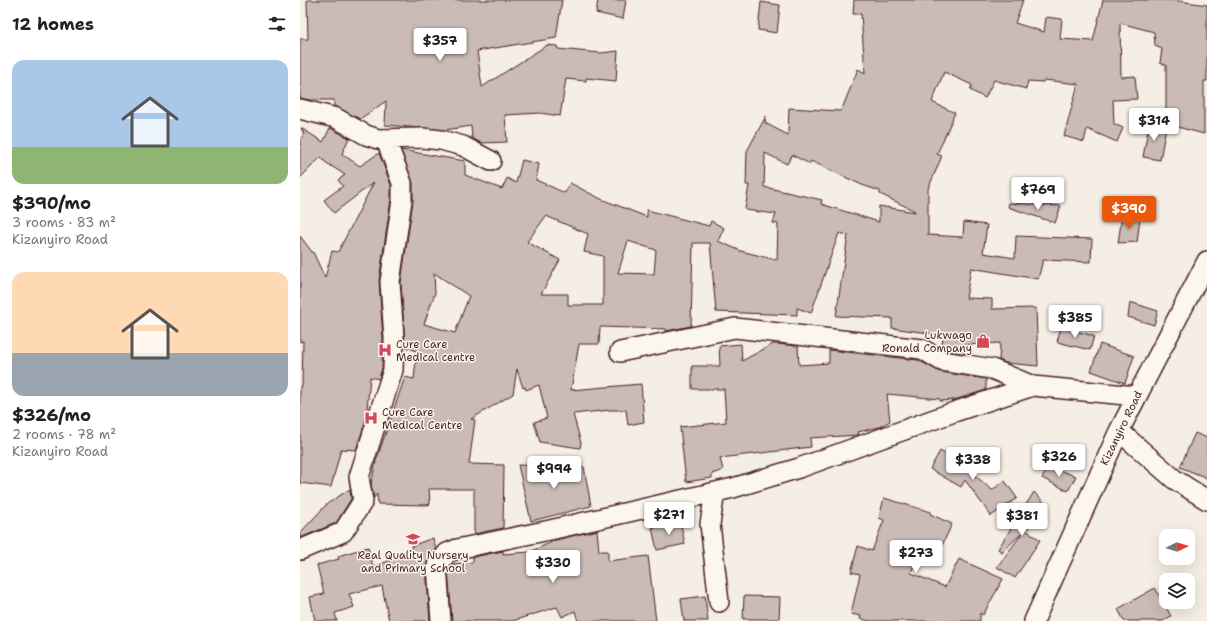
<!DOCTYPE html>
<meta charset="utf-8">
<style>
:root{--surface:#fff;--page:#f2f2f2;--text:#222;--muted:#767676;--accent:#ea580c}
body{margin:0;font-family:"Shantell Sans",sans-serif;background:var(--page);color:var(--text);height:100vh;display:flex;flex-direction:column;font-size:15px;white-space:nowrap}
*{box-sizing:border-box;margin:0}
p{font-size:13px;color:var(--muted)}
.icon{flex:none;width:22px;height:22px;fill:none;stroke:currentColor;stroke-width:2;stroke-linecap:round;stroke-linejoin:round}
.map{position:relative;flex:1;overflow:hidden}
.sheet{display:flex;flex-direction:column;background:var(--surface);width:300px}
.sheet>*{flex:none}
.needle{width:26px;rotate:85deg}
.controls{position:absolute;left:859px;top:529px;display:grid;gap:8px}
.controls a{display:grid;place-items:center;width:36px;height:36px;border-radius:8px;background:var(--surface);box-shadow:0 4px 16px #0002;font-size:20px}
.price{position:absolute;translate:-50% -34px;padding:0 9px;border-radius:4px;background:#fff;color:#222;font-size:13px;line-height:26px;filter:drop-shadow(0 1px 2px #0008)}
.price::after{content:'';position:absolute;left:50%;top:24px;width:12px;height:9px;margin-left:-6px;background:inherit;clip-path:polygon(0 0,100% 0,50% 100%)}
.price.active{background:var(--accent);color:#fff}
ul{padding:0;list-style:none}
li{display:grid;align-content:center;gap:8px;height:212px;padding:0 12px}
li span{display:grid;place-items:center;height:124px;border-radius:12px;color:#555}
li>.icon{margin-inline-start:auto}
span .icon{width:72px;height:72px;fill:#fffc;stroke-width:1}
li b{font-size:17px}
h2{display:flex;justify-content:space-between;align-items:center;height:48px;padding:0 12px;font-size:17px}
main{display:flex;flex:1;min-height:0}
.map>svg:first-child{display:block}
.building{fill:#cabbb6;stroke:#4a1f2b;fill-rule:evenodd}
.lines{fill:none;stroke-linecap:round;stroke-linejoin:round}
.minor-casing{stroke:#4a1f2b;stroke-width:22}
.minor{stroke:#fbf7ec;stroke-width:19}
.labels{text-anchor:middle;stroke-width:3;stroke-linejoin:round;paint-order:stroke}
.poi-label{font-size:11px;fill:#4a1f2b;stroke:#fbf7ec;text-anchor:start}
.street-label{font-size:11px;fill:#4a1f2b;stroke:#fbf7ec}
</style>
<main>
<section class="sheet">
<h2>12 homes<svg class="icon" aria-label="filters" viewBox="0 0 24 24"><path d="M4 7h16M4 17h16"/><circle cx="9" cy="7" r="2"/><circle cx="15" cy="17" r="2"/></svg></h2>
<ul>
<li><span style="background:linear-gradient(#a9c7e8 70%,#8fb573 0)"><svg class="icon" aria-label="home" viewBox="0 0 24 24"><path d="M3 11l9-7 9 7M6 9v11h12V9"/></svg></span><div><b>$390/mo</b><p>3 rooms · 83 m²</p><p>Kizanyiro Road</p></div></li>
<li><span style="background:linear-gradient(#ffd9b3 65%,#9aa5b1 0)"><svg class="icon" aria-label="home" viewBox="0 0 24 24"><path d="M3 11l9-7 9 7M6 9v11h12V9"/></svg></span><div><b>$326/mo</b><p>2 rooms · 78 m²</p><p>Kizanyiro Road</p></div></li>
</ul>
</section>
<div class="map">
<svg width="907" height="621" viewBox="0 0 907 621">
<rect width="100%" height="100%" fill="#f4eee4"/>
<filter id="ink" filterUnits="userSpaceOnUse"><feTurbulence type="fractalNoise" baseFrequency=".025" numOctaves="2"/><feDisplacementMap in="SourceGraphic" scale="8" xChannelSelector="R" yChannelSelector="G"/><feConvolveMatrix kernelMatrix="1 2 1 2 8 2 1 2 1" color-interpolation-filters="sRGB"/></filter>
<g filter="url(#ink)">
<path class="building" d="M7,0H262L256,38L177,51L182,87L247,45L257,46L258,49L301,53L318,51L316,81L286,78V81L266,79L260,116L240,113L205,115L207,142L181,143L172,138L171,126L145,130L85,125L86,101L60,119L34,106V100H11L0,98V39H8Z
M298,0H326L323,19L296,13Z
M554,0H723L715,23L744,32L746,17L762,19L760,39L793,41L803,0H872L907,5V81H904V134L866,124V65L860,63L862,49L855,46L854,32L820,23L821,77L835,76L837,99L813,100L814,124L823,128L817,142L787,129L784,142L764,136L778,84L744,80L743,82L728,81L726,89L694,80L685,98L670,90L672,85L644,72L632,102L655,113L637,154L642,156L628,189V235L663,237L664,222L687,225L683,253L715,258L716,236L792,239L791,262L743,260L738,279L671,268L666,298L692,299V309L736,308L738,366L706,363L699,360L700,343L665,345V354L646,350L642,348L643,335L592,328V318L536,316L548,235L539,233L511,313L497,308V315L416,312L410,243H393L391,326L366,331V329L300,327L299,344H279L271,390L341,384L344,422L328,425L326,410H310L273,414L281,443L280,448L240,442L234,422L247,418L239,385L226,390L225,387L223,388L217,369L213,394L171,419L175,420L169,464L204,465L203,528L174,534V489H129L130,504L127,505L78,504L77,494L74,498L71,484L76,461L105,377L114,379L117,351L105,347L101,282L113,201V183L101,150L165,161V175L202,189L207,178L216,183L222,160L239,164L236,180L265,193L270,183L301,199L347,217V210L409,226L411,221L424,228L418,241L441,251L477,260L478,224L473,223L476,214L445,210L449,185H446L447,151L466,116L465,123L488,135L489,108L540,111L542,109L558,69L565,73L561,14H553ZM465,153L487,164L492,155L510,164L511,161L562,185L580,191V194L615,211V212L579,206V222L521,204L522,200L464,187ZM246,216L288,234L284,252L303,256V305H268V294H241L260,260L227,242ZM328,241L356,250L354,274L318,273ZM134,273L169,296L155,333L124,324L135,293Z
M461,2L480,5L477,33L458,30Z
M849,124L866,127L860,160L843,157Z
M1,128L23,142L30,128L49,138L42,154L60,166L79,153L91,185V199L79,281L83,338L82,368L79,379L70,377L66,420L56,450L41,449L31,487L0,483V386H2L3,341L0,342V236L12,252H13L25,278L32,251L38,252L74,182L34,213L24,200L43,186L38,180L45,175L25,162L21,157L0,178V140L4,134Z
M709,203L761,206L755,223L708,207Z
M822,216L840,218L837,242L818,243Z
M830,302L858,311L854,325L828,317Z
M761,327L794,336L790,350L757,342Z
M441,344L442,361L473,344H477L498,346L499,365L529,363V350L618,360L640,372L686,379V390L654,400L640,401V399L587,394L590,421L580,427L558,432L559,435L510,438L511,447L420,458L423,470L412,474V478L386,482L380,427L426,422L424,389H392V366H420L419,346Z
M800,344L834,356L825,383L791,371Z
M895,433L907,438V478L880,467Z
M659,450L677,462L671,472L692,490L705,481L717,498L691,516L665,480L661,487L630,469L640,451L653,459Z
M218,465L284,467L291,506L231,521Z
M749,467L776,476L768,491L742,478Z
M50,489L51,499L36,523L0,538V533L27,504Z
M734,492L749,508L726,530L740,540L715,578L697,567L724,531L702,552L698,549Z
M584,498L631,512L630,514L652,524L639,552L622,544L611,573L645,587L659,559L703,579L683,615L680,613V621H571L560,619L561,616L551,614L560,574L551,572L558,546L572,551L584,520L579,518Z
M380,521L385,544L357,550L352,528Z
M297,530L299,551H308V561L348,556L356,621H278L275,611L262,617L257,607L212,621H152L148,569L152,564L173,562V557L203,551V554L230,552L256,540Z
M133,538L136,550L128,559L126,567L130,621H89L82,586L49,594L54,607L35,613L37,621H15L10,597L24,594L17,565L39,559L38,556L68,547L73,567L112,552L111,546Z
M855,588L871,616L863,621H824L818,609Z
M405,596L408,621H384L381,599Z
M444,596L480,597L479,619H443Z"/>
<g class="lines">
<defs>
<path id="minor" d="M0,109L36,118L66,135L78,139L122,138L141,140L163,146L191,161
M320,352L435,328L622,349L642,361L692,369L733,386
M819,431L874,479L907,500
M415,492L410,524L419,602
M0,550L43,532L63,501L59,477L93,370L94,338L90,282L102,200V183L86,140
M141,621L137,566L147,553L157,549L250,530L433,488L499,468L654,412L733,386L836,396
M734,621L819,431L907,261"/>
</defs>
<use href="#minor" class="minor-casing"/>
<use href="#minor" class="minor"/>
</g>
</g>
<defs>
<symbol id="shop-bare" viewBox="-9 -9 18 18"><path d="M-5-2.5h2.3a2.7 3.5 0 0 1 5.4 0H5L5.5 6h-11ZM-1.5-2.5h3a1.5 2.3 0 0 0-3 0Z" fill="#d1495b" stroke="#fbf7ec" stroke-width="2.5" paint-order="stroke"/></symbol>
<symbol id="hospital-bare" viewBox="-9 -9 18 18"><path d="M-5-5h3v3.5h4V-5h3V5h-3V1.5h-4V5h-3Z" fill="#d1495b" stroke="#fbf7ec" stroke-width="2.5" paint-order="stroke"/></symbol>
<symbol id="school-bare" viewBox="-9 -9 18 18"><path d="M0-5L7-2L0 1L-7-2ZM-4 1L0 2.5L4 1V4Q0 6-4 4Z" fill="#d1495b" stroke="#fbf7ec" stroke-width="2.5" paint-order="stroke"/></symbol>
</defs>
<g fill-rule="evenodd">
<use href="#shop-bare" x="673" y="331" width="20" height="20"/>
<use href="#hospital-bare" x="75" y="340" width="20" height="20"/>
<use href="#hospital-bare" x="61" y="408" width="20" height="20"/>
<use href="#school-bare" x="103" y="529" width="20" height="20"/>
</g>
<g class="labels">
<g class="poi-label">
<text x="672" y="339" text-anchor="end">Lukwago<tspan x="672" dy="13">Ronald Company</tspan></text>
<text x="96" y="348">Cure Care<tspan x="96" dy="13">Medical centre</tspan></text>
<text x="82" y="416">Cure Care<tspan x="82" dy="13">Medical Centre</tspan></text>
<text x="113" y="559" text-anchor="middle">Real Quality Nursery<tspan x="113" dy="13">and Primary School</tspan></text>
</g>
<g class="street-label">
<text transform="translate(821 428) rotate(-64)" y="4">Kizanyiro Road</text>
</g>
</g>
</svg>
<div class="controls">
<a><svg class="needle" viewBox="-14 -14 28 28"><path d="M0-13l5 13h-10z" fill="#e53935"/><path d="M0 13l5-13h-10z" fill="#767676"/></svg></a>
<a><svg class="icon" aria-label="layers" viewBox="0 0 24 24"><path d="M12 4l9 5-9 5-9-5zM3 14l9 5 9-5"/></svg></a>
</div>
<b class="price" style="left:140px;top:62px">$357</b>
<b class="price" style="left:854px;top:142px">$314</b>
<b class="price" style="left:738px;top:211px">$769</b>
<b class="price active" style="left:829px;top:230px">$390</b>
<b class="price" style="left:775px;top:339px">$385</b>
<b class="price" style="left:759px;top:478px">$326</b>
<b class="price" style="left:673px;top:481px">$338</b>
<b class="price" style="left:254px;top:490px">$994</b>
<b class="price" style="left:369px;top:536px">$271</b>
<b class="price" style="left:722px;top:537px">$381</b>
<b class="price" style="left:616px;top:574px">$273</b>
<b class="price" style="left:253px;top:584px">$330</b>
</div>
</main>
